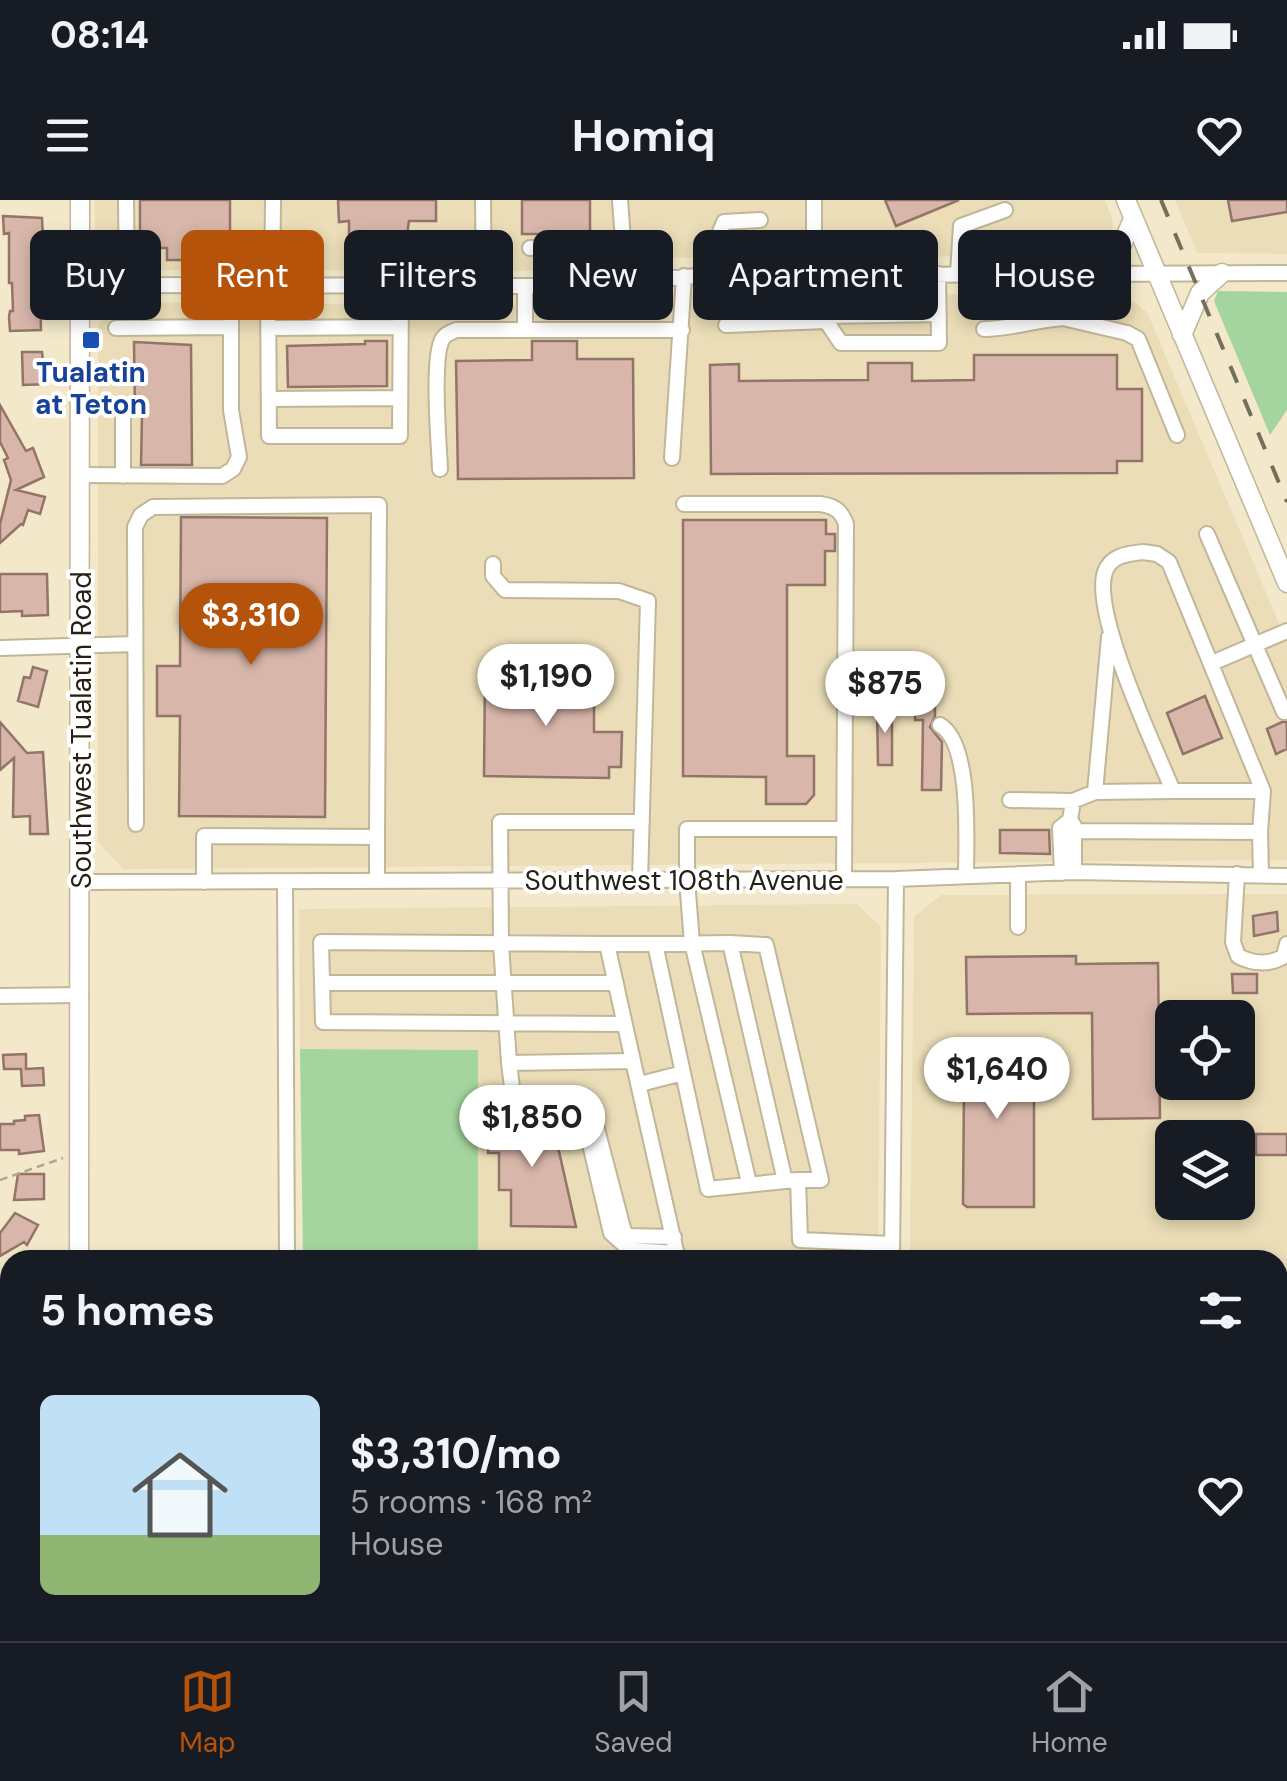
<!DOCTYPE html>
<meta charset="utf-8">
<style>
:root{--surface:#171b24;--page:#20242c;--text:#f1f3f6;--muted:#9ea1a6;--line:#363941;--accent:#b45309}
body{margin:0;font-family:"DM Sans",sans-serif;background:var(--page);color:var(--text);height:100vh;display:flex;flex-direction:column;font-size:38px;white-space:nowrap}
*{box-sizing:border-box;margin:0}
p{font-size:32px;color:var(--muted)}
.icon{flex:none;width:55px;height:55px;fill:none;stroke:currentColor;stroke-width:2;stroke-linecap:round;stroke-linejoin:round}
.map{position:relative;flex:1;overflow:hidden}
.panel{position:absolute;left:0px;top:1050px;width:1288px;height:392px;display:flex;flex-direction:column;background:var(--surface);border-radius:30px 30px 0 0;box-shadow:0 5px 15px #0003}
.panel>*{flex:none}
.top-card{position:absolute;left:30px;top:30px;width:1228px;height:90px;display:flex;gap:20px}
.buttons{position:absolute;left:1155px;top:800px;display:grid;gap:20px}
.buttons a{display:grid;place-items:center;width:100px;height:100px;border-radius:15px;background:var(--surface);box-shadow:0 5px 15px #0003;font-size:50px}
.price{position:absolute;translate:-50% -85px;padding:0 22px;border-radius:35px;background:#fff;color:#222;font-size:32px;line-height:65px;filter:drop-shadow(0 2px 5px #0008)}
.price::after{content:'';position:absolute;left:50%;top:60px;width:30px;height:22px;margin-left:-15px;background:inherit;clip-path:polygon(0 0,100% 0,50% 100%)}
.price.active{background:var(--accent);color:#fff}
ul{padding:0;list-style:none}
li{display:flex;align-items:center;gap:30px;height:250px;padding:0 40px}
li+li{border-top:2px solid var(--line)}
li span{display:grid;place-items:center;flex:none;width:280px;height:200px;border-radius:15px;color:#555}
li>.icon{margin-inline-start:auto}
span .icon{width:120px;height:120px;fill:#fffc;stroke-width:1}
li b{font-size:42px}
h2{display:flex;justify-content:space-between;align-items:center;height:120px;padding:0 40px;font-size:42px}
.chip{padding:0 35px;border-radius:15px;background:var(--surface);box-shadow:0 5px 15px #0003;font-size:35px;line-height:90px}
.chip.active{background:var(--accent);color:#fff}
.status{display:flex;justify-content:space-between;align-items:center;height:70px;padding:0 50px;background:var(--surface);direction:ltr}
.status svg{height:28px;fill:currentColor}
header{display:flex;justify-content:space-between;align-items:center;height:130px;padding:0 40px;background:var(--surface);font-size:45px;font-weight:700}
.tabs{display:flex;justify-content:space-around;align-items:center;height:140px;border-top:2px solid var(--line);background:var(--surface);font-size:28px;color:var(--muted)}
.tabs a{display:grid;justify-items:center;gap:5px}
.tabs .active{color:var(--accent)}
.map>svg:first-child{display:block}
.built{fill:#eaddb7;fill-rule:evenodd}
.green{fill:#a5d59e}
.building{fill:#d8b6aa;stroke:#937469;stroke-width:2.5}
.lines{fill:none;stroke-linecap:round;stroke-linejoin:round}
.minor-casing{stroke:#c0b698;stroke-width:18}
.major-casing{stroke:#c0b698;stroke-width:21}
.path{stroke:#aea68e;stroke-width:2.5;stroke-dasharray:8 5;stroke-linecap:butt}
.minor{stroke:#fff;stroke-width:14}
.major{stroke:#fff;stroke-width:18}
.rail{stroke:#746e5b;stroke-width:4;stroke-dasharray:18 18;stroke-linecap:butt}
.transit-dot{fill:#1a4fb4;stroke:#fff;stroke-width:4}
.labels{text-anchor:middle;stroke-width:8;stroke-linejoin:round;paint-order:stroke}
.transit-label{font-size:28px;font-weight:bold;fill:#164399;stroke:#fff}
.street-label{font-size:28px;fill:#252116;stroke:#fff}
</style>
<div class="status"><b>08:14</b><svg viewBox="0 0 49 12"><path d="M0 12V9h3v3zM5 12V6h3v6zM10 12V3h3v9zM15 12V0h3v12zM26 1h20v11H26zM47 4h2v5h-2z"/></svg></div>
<header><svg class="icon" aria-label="menu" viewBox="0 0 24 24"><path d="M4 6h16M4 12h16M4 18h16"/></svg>Homiq<svg class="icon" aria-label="heart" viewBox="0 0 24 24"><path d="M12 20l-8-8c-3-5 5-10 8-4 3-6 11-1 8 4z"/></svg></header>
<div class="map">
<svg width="1287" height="1441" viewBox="0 0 1287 1441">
<rect width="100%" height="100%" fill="#f3e9ca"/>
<path class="built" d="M95,0H1105L1113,21V37L1107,50L1095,56L660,58L582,71L111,70L95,52Z
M1175,0H1287V54L1197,53Z
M656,94H1123L1147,112L1287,442V660L123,669L98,642V125L116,102L583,106Z
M1287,694V1073H1278V1060H910L914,717L941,695ZM1172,818H1238V882H1172ZM1172,938H1238V1002H1172Z
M857,704L881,727L878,1060H478V850L300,849L299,709Z
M1278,1123L1287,1131V1441H905L906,1432H1278Z
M101,1432L874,1433V1441H101Z"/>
<path class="green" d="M1218,91L1287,92V210L1270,235L1214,101Z
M300,849L478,850V1060H303Z"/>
<path class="building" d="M140,0H230V60H167V48H140Z
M338,0H436V21H409L406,41L409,49L349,50V21L339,22Z
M522,0H590V34H522Z
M885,0H959L896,26Z
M1228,0H1287V12L1232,21Z
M3,16L42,18L45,83H40L41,130L10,131L9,117L10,111H13L12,83H9V33L4,34Z
M365,141H387V186L288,187L287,146L365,144Z
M532,141H577V159H633L634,278L458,279L456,161L532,160Z
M134,142L191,145L192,265H141L142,215H135Z
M22,152H42L43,161H47L48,184L23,185Z
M974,155H1117V189H1142V261H1117V273L711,274L710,165L739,164V181L868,180V163H912V181L974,180Z
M0,205L26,251L33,248L44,277L16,290L45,297L40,314L28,310L23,325L21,324L0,343V324L11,280L4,260L8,258L0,242Z
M181,317L327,318L325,617L179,616L180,516H157V466H180Z
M683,320H826V334H835V351H825V385H787V556H814V595L806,604H766V577L683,576Z
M0,374H47L48,415L22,416V411L0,412Z
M916,462H935V516L930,527L942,542L941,590H922L923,520H915Z
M33,467L47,471L38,507L18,501L24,477L30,478Z
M485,475L594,476V532H622L621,567H609V578L484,576Z
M1205,496L1222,538L1183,554L1167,513Z
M877,508H892V565H878Z
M0,522L27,553L43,552L48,634H30V616L13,617L14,558L0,570Z
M1282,522H1287V549L1276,554L1267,529Z
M1000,630H1049L1050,654L1000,653Z
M1277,712L1278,731L1254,736L1253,716Z
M1076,756V764L1158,763L1160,918L1093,919L1092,813L967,814L966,757Z
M1232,774H1257V793H1233Z
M955,840H1034V1007H967L963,1004L964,887H955Z
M26,854V869L43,868L44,885L22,886L21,869H4L3,855Z
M39,915L44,951L19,954V950H0V924H14V921L25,920V916Z
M556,917L572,919L556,938L576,1027L511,1026V990H499V953H488V918Z
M1256,934H1287V955H1256Z
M18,974H44V999L14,1000Z
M15,1013L38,1025L27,1045L24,1042L0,1056V1033Z"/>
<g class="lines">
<defs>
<path id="minor" d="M126,0L127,85
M483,0L484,86
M620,0L626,80
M416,42H484
M530,48L622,44
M958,74L961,26L1005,10
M814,75V0
M720,76V32L724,22L760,20
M826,76V121L841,143H939L938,74
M80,85L565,86L699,76L1287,73
M268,86L269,236H400L401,86
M272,86L273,0
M525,86V130
M826,116L939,114
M1063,118L1127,133L1138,139L1177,235
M726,125L826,121
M116,128L231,127
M268,128L400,127
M984,129C1011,129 1035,120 1063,118L1061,74
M269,199L400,198
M123,218V276
M672,258L684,76
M440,269C439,244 431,156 443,138C447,133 450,133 456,130H682
M81,275L222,276L233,269L239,257L231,210V86
M684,304H820C834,306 841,310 846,324L844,679
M1207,334L1284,512
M1143,352L1157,354L1169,362L1263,591H1173C1155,547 1091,413 1105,372C1111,355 1127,354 1143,352Z
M493,364V376L505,390L619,391L648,401L640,680
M0,448L135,444
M1212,463L1287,431
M940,525C972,544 966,641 966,676
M1095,592L1109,437
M1010,600L1073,601
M136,624L135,327L141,315L153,307L379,305L377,637
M1074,631L1260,632L1263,591
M1260,632L1261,675
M1074,672V626L1070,620L1073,601L1095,592L1173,591
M1062,673L1060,628L1070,620
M1018,674V727
M1237,674L1233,742L1238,756C1253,764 1270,765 1284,756L1287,744
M81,682L896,679L1074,672L1287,676
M204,682V636L377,637V681
M285,682L287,1060
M730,743L766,745L821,980H798L800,1040L892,1044
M607,744L321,742L323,822L625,824
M322,783H616
M0,796L81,795
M633,861L607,744H655
M509,863L501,744L500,622H642
M683,873L708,989L785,981
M640,884L683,873L655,744L730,743L785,981L798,980
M537,904L520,901L513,895L509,863L633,861L678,1060
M548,905L592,910L624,1032L629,1036L674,1037
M577,907L584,919L611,1033L630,1050L677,1053
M749,983L692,743L687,680V629H844
M892,1060L896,679
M0,1092H10
M0,1362H10
M177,1441V1432
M221,1441V1432
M259,1441V1432
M293,1441V1432
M390,1441V1432
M550,1441V1432
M648,1441V1432
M891,1441V1432
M957,1441V1432"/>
<path id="major" d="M1126,0L1287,383
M1100,73L1117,56L1133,19
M1182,135L1200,93L1222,73
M79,1060L80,0
M77,1441V1432"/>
</defs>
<use href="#minor" class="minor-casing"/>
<use href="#major" class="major-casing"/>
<path class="path" d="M0,980L63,958"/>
<use href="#minor" class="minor"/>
<use href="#major" class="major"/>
<path class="rail" d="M1161,0L1287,302"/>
</g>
<rect class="transit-dot" x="81" y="130" width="20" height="20" rx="5"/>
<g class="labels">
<g class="transit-label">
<text x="91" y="182">Tualatin<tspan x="91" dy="32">at Teton</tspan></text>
</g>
<g class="street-label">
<text transform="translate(81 530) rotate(-90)" y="10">Southwest Tualatin Road</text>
<text x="684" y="690">Southwest 108th Avenue</text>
</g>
</g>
</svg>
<div class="buttons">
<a><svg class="icon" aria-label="locate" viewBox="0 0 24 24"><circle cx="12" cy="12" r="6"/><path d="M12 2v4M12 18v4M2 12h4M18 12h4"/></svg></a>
<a><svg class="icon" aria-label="layers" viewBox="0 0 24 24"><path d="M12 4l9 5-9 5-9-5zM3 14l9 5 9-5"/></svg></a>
</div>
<b class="price active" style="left:251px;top:468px">$3,310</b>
<b class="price" style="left:546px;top:529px">$1,190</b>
<b class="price" style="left:885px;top:536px">$875</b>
<b class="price" style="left:997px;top:922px">$1,640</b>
<b class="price" style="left:532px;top:970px">$1,850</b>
<div class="top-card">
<a class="chip">Buy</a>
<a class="chip active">Rent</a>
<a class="chip">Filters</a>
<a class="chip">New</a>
<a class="chip">Apartment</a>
<a class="chip">House</a>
</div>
<section class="panel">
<h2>5 homes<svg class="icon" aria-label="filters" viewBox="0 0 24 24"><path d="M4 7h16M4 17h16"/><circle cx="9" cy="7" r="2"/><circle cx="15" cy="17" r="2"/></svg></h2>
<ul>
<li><span style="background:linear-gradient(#bfe0f5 70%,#8fb573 0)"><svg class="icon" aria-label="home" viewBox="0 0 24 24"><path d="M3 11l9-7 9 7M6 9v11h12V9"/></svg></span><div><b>$3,310/mo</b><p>5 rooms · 168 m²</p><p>House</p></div><svg class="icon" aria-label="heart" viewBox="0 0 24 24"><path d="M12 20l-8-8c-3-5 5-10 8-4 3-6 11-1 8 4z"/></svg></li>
</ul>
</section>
</div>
<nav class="tabs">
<a class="active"><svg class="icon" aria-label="map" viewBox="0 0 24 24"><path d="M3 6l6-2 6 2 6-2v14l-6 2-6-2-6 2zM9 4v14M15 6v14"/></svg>Map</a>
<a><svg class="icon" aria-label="saved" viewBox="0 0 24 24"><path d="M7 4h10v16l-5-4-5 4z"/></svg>Saved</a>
<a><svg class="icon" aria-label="home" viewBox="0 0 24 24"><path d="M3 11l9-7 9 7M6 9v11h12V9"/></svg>Home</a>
</nav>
